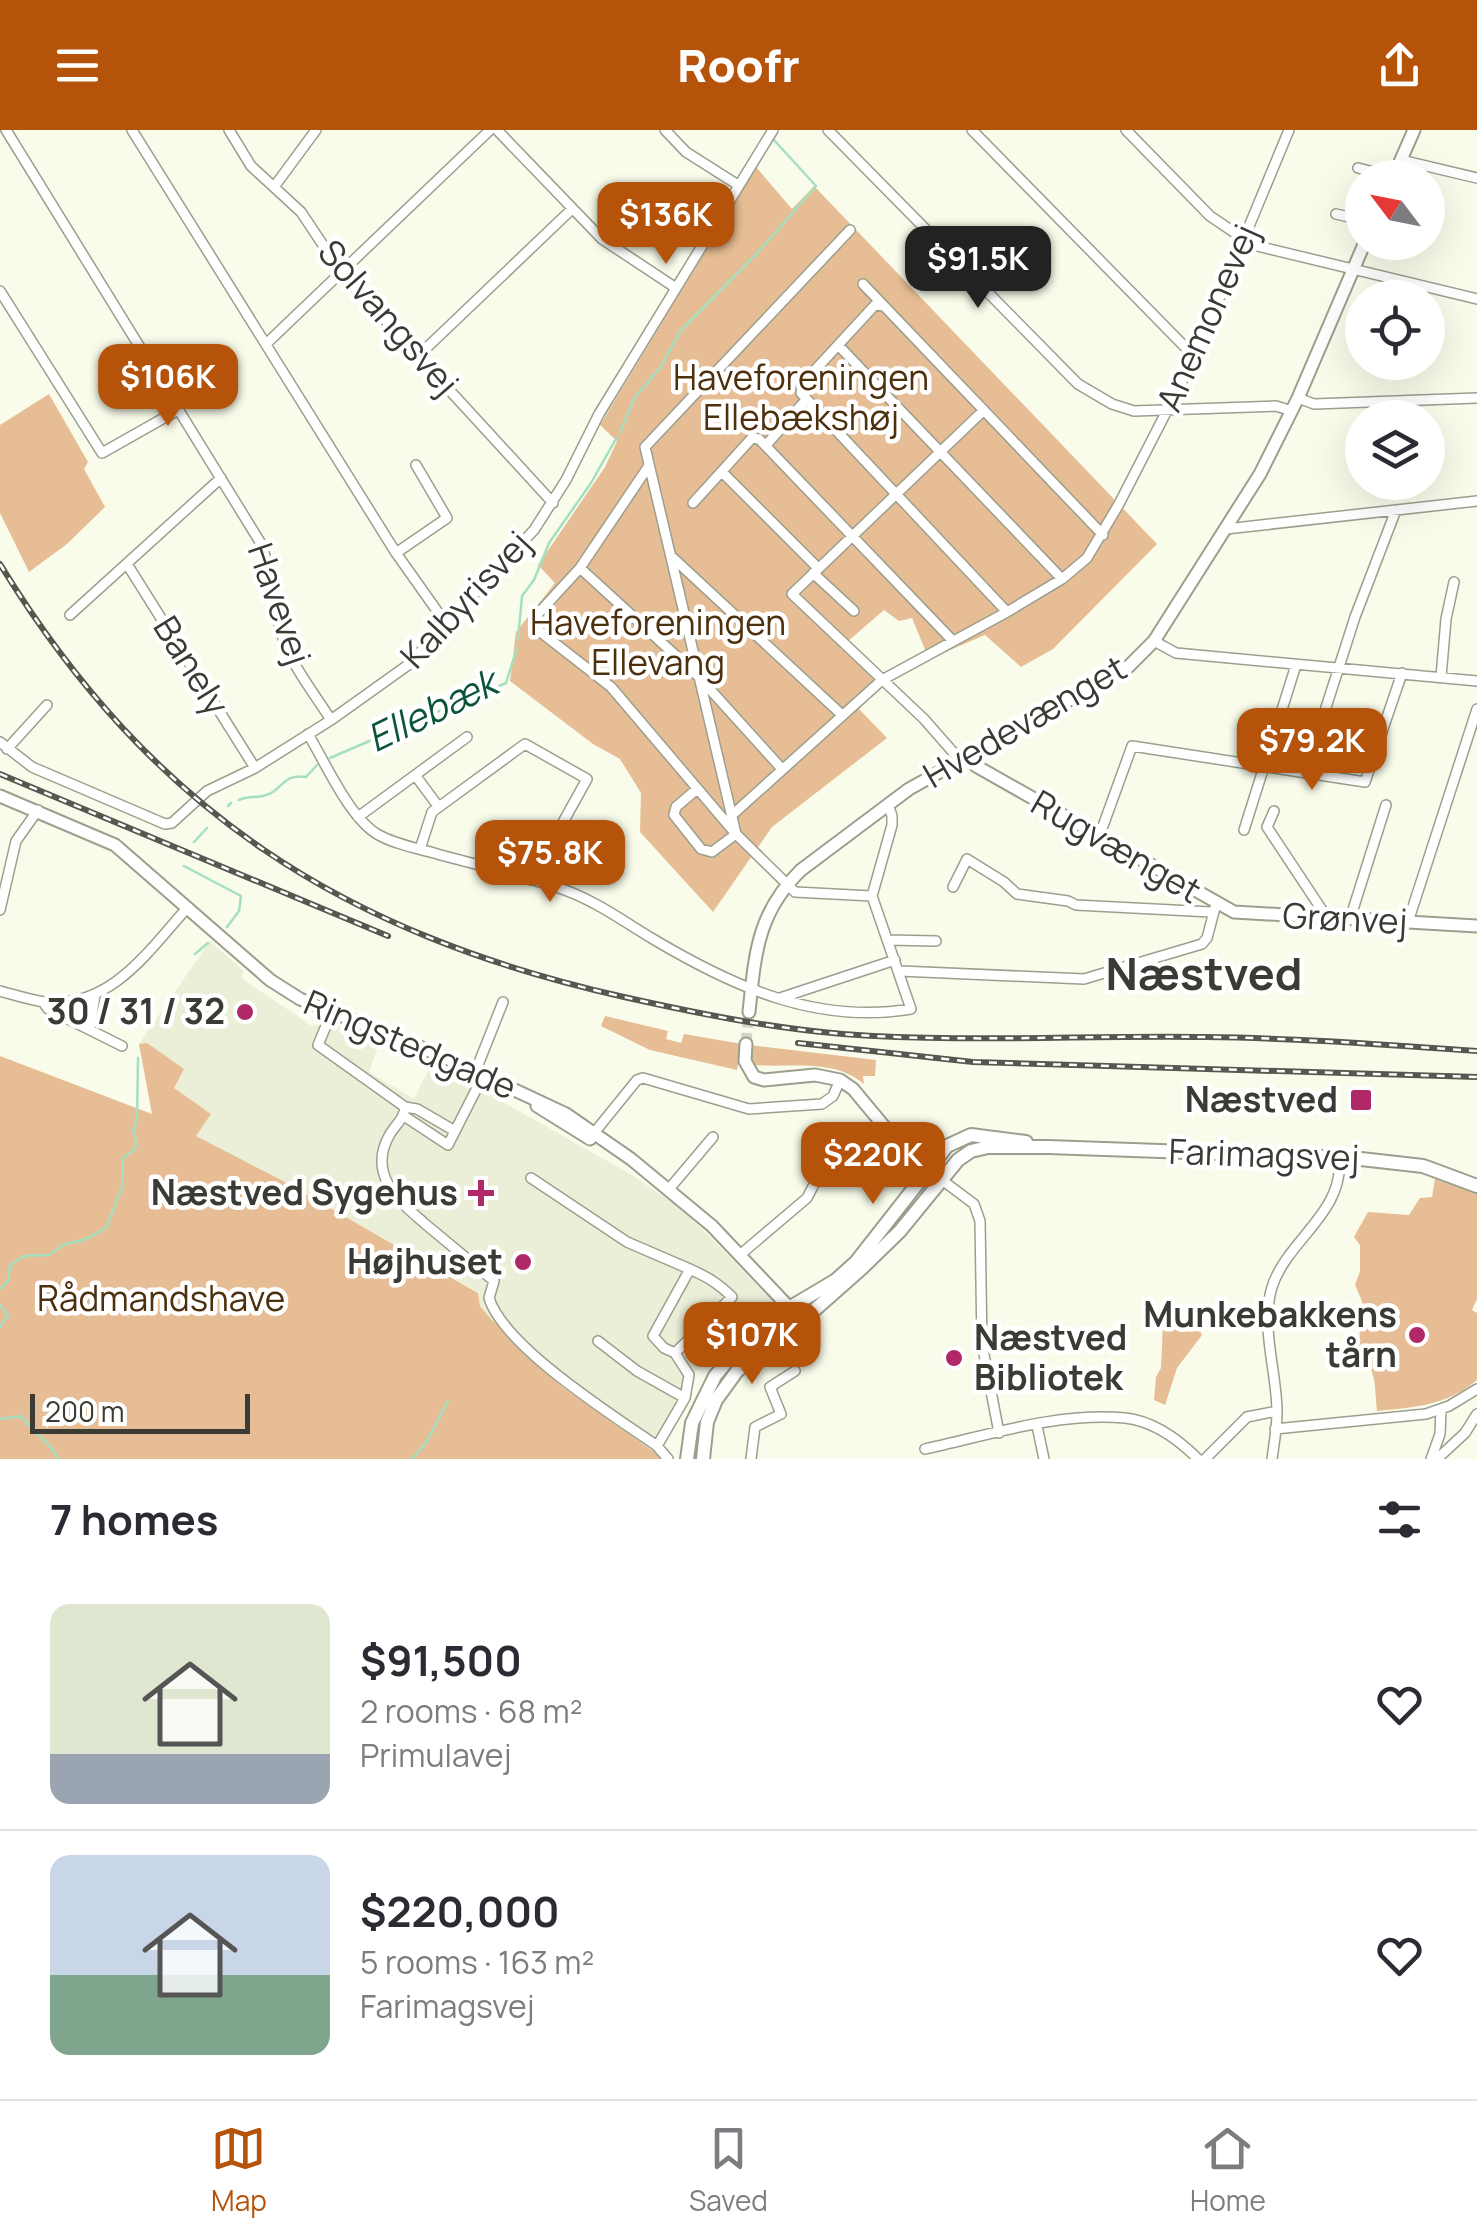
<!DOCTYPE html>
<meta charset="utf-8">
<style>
:root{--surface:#fff;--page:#f7f7f7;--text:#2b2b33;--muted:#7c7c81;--line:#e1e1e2;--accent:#b45309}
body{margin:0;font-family:Manrope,sans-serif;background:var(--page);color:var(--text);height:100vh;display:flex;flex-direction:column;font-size:38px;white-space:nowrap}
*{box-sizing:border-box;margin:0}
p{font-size:32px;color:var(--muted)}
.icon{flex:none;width:55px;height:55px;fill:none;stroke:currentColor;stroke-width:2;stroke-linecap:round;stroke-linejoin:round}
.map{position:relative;height:1329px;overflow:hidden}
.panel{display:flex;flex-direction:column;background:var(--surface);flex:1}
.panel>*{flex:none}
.needle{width:65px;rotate:302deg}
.fabs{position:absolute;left:1345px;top:30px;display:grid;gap:20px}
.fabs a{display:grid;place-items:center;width:100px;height:100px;border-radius:50%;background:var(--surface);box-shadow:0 10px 40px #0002;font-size:50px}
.scale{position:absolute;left:30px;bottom:25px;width:220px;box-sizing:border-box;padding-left:10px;border:5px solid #3a3b34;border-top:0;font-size:28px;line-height:35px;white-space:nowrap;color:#3a3b34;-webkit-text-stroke:8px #fff;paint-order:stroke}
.price{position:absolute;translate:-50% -85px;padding:0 22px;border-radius:20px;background:var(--accent);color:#fff;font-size:32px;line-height:65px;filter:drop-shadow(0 2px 5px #0008)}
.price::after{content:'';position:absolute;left:50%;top:60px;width:30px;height:22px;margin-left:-15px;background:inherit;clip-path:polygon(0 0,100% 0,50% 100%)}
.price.current{background:#222;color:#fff}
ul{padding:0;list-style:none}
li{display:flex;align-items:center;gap:30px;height:250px;padding:0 50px}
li+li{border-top:2px solid var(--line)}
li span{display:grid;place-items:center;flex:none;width:280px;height:200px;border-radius:20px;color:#555}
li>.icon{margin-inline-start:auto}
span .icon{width:120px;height:120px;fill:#fffc;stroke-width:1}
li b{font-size:42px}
h2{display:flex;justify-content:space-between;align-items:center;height:120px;padding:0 50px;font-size:42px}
header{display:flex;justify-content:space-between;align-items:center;height:130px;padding:0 50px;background:var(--accent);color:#fff;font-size:45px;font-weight:800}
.menu{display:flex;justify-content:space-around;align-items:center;height:140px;border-top:2px solid var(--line);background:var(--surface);font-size:28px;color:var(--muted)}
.menu a{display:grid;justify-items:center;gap:5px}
.menu .current{color:var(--accent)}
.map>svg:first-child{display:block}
.built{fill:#ebefd7}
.green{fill:#e6bd94}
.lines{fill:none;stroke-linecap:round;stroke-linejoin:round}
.stream{stroke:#a4e0bf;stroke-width:2.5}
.tertiary-tunnel{stroke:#d3d5c6;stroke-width:11;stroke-dasharray:11 5.5;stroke-linecap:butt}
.minor-casing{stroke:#9c9f8e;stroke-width:12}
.tertiary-casing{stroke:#9c9f8e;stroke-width:15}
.secondary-casing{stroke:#9c9f8e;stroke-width:16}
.minor{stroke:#fff;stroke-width:9}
.tertiary{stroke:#fff;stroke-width:11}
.secondary{stroke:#fff;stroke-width:12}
.rail-casing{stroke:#56574e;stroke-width:6}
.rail{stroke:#fff;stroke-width:2.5;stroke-dasharray:8;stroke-linecap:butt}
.poi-dot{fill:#b12868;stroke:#fff;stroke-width:4}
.labels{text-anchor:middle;stroke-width:9;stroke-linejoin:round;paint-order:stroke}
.street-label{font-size:35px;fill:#3a3b34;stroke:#fff}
.park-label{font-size:35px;fill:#4d300e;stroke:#fff}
.poi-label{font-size:35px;font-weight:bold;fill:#3a3b34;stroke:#fff;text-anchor:end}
.water-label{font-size:38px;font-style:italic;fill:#0a5437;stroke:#fff}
.district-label{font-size:45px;font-weight:bold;fill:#3a3b34;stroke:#fff}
</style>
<header><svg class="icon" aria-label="menu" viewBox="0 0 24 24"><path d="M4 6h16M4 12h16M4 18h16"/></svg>Roofr<svg class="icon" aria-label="share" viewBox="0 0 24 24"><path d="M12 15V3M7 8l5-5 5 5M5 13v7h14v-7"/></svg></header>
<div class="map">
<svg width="1477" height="1329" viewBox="0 0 1477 1329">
<rect width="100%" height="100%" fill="#f9fcea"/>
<path class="built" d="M210,811L244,841L241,848L312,896L332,893L380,911L369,942L414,969L432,932L632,1045L682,1079L772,1170V1177L748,1191L694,1243L692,1259L667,1311L649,1317L561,1256L491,1189L480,1176L478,1162L285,1052L153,984L139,914Z"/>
<path class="green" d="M756,37L792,79L814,56L1157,414L1053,519L1021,537L985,505L929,529L912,488L899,491L884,480L840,518L882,553L859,579L887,608L772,697L713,782L640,702L641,663L620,629L593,614L510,551L516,502L555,453L538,435L605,337L617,311L600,295Z
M49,264L88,332L84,339L105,377L67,414L29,442L0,383V295Z
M605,886L668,901L666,909L681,913L684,904L742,914L737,940L650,920L601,896Z
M147,913L184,939L174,958L211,984L196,1006L285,1052L478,1163L480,1176L491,1189L561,1256L664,1329H0V926L152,984L139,914Z
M750,915L876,930L875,946H863L864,954C834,928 790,938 753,935Z
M1435,1049L1477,1064V1169L1472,1180L1477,1183V1250C1446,1276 1415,1277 1377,1281C1374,1254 1378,1233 1351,1220L1359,1213L1362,1171L1355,1155L1360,1141V1115L1354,1107L1368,1082L1409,1085L1420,1068L1432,1067Z
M1164,1172L1195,1189L1202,1205L1177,1238L1165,1275L1154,1270L1156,1247L1161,1238Z"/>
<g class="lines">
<path class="stream" d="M620,302L635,267L660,238L681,200L761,119L816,56L774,10
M518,509L522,466L534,450L549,413L591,353L617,307
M330,628L453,575L459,567L468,570L506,553L517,518
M239,670C248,666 253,668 263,666C283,662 281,643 306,647L317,635
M228,676L231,673
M194,712L207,698
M184,736L241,766L239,781L227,797
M195,824L208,813
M0,1159L8,1151L10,1135L24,1126L49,1125L63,1115L86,1109L106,1098L122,1057L123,1028L134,1020L137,1013L133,1000L137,988L138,928
M0,1175L8,1185L0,1197
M0,1289L21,1286C33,1304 49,1310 58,1329
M412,1329L426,1313L448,1271"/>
<path class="tertiary-tunnel" d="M746,914L749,882"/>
<defs>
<path id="minor" d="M6,0L260,412C273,443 272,471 281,502C290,534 314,563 331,590
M132,0L396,423L447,495
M229,0L251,36L301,82L341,142L553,373
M497,0L602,109L676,158
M665,0L686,22L738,55
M828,0L1078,254L1112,274L1134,281L1276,276L1292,281
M972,0L1185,217L1196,224
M1126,0L1210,86L1253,115L1477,169
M1401,30L1477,48
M1358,38L1394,47
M274,57L316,0
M1336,84L1362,90
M863,154L1103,405
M0,161L102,323L178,280
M884,176L875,175L803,253L801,263L1007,482
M266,214L490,0
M838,215L1062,449
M418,226L572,79
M1298,268L1314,274L1477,268
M767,314L806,270
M648,337L580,438L535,487L534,497L611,557L736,704L795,762L872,766
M722,342L818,438
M693,373L752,308L759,309L953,511
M1226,399L1477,371
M396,423L447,388L416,335
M671,426L841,584
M127,434L255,638
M580,438L697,545L782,639
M813,443L854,481
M70,485L221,348
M1154,511L1176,523L1477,551
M1441,547L1446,489L1454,452
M308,604C325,632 349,687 377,704C394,714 416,718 434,723C476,735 519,744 559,758C593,769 623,791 653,809C732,856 816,895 911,879L872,766L892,695V686L888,674
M0,612L32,637L165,694L172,693L207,661L255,638L331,590L408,535L534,400L566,350L599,284L773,0
M7,619L47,575
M1312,621L1355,487L1396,380
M960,630L924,589L792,464L984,280
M415,645L438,676
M697,659L676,677L674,685L701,719L712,722L736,704L645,317L850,100
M1274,681L1267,697L1324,783L1323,788
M731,686L882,550L1007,482L1062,449L1087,428L1119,374L1196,224L1289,0
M358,687L467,607
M1244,700L1296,535
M1099,707L1132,616L1365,652L1402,543
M420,719L432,682L525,614L587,649L531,750
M953,757L967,729L1004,752L1017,764L1068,771L1076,775L1211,782
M0,780L16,711L38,680
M1350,789L1386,675
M1408,792L1477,579
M888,810L936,811
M900,841L1084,849L1202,814L1207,808L1216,774
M0,861C15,865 30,870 45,872C111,879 149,820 188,777
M780,868L895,830
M43,872L48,879L122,916
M331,884L318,915L405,977C404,989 396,994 390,1004C368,1041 395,1069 422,1091
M90,900L95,865
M476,940L503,872
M405,977L417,979L455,1001
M404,986L448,1015L484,944
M594,1003L637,950L643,948L749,979L822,974L833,966L840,950
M531,1048L627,1112L685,1137C704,1145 717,1152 732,1167L675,1223L664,1218L653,1206L690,1139
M942,1050L974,1074L980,1091L982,1214L999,1303
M669,1059L713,1007
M424,1093L494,1151L489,1168C504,1217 614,1286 657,1316L668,1329
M741,1124L807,1068L821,1041
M598,1211L637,1241L685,1268L657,1316
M675,1223L689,1245L685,1268
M1037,1296L1044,1329
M1275,1299L1426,1284L1449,1276L1477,1259
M925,1319C989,1305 1058,1282 1125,1288C1154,1291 1178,1309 1198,1329
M751,1329L755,1297L781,1284L770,1257L795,1241
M1205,1329L1247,1287L1277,1281
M1272,1329C1274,1314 1277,1298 1277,1282C1277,1242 1260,1197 1272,1157C1287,1110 1345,1082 1339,1028
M1431,1329L1440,1304L1441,1280
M1437,1329L1465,1303L1477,1284"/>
<path id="tertiary" d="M1393,48L1414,0
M967,626L976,636L1234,782L1477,796
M0,666L115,715L270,850L300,869L442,926L566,984L631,1029L712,1096L802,1191
M749,882C755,824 757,783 801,740L909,659L1127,538L1154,511L1260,344L1298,268L1365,112
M746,914L745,931L754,947L764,950L815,945L840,950L853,959L903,1019L942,1050
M537,976L590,1009"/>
<path id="secondary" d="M687,1329L692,1293L715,1246L730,1228L789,1178L836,1150L856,1132L947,1016L971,1005L1026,1012
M703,1329L707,1292L716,1270L737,1241L802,1191L862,1138L900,1101L958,1030L971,1021L988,1017H1048L1352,1028L1423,1036L1477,1056"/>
</defs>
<use href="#minor" class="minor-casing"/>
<use href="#tertiary" class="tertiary-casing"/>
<use href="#secondary" class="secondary-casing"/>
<use href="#minor" class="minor"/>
<use href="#tertiary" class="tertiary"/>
<use href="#secondary" class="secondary"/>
<defs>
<path id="rail" d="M0,434C152,682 344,804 624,867C696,883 769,898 843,904C963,913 1085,905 1205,907C1296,908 1387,915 1477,921
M0,644L388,806
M798,913L973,932L1477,947"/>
</defs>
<use href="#rail" class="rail-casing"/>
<use href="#rail" class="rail"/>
</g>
<g class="poi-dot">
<circle cx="245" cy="882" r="10"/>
<rect x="1349" y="958" width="24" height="24" rx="5"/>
<path d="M476 1048h10v10h10v10h-10v10h-10v-10h-10v-10h10z"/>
<circle cx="523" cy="1132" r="10"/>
<circle cx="1417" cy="1205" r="10"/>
<circle cx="954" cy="1228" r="10"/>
</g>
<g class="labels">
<g class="street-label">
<text transform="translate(388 188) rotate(49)" y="12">Solvangsvej</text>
<text transform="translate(1208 188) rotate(-66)" y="12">Anemonevej</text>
<text transform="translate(466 470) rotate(-47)" y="12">Kalbyrisvej</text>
<text transform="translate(279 474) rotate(71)" y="12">Havevej</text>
<text transform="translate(191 536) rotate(58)" y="12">Banely</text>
<text transform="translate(1025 592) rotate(-30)" y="12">Hvedevænget</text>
<text transform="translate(1116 717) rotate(30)" y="12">Rugvænget</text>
<text transform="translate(1345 789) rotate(3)" y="12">Grønvej</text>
<text transform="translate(410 915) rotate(23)" y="12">Ringstedgade</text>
<text transform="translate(1264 1025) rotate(2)" y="12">Farimagsvej</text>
</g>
<g class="park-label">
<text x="801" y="260">Haveforeningen<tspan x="801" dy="40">Ellebækshøj</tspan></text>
<text x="658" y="505">Haveforeningen<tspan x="658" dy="40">Ellevang</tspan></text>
<text x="161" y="1181">Rådmandshave</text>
</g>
<g class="poi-label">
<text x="225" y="894">30 / 31 / 32</text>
<text x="1338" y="982">Næstved</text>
<text x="458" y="1075">Næstved Sygehus</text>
<text x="503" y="1144">Højhuset</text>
<text x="1397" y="1197">Munkebakkens<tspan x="1397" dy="40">tårn</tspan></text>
<text x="974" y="1220" text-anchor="start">Næstved<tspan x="974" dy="40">Bibliotek</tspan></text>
</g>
<g class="water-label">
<text transform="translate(432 581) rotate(-26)" y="13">Ellebæk</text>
</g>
<g class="district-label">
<text x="1204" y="860">Næstved</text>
</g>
</g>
</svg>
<div class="fabs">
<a><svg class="needle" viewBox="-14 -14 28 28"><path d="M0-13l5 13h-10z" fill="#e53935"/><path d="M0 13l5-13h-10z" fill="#7c7c81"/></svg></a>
<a><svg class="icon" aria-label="locate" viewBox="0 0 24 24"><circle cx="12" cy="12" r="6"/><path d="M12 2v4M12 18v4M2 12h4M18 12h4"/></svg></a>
<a><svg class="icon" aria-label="layers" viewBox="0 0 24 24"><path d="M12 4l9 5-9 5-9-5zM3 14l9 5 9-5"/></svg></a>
</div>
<div class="scale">200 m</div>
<b class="price" style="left:666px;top:137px">$136K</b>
<b class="price current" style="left:978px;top:181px">$91.5K</b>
<b class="price" style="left:168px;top:299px">$106K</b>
<b class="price" style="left:1312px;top:663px">$79.2K</b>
<b class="price" style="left:550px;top:775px">$75.8K</b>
<b class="price" style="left:873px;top:1077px">$220K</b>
<b class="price" style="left:752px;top:1257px">$107K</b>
</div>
<section class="panel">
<h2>7 homes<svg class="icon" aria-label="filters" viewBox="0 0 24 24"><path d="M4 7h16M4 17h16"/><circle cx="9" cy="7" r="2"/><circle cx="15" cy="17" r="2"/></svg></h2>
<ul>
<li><span style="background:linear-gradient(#dfe7d0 75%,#9aa5b1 0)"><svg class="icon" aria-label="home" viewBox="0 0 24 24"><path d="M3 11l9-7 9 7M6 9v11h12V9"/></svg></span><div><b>$91,500</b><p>2 rooms · 68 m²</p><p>Primulavej</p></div><svg class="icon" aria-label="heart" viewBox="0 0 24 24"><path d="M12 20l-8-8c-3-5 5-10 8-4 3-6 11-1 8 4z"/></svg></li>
<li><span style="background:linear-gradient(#c9d6e8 60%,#7fa58c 0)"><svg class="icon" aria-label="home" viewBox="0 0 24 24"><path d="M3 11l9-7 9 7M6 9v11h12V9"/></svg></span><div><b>$220,000</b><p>5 rooms · 163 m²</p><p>Farimagsvej</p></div><svg class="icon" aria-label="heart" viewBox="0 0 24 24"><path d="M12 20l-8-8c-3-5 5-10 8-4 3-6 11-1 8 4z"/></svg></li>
</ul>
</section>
<nav class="menu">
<a class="current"><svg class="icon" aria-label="map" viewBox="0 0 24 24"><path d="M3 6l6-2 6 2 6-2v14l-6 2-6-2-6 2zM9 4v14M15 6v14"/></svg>Map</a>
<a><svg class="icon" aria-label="saved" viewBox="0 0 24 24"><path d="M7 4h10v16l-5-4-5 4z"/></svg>Saved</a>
<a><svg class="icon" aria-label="home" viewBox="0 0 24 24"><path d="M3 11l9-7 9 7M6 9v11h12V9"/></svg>Home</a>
</nav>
